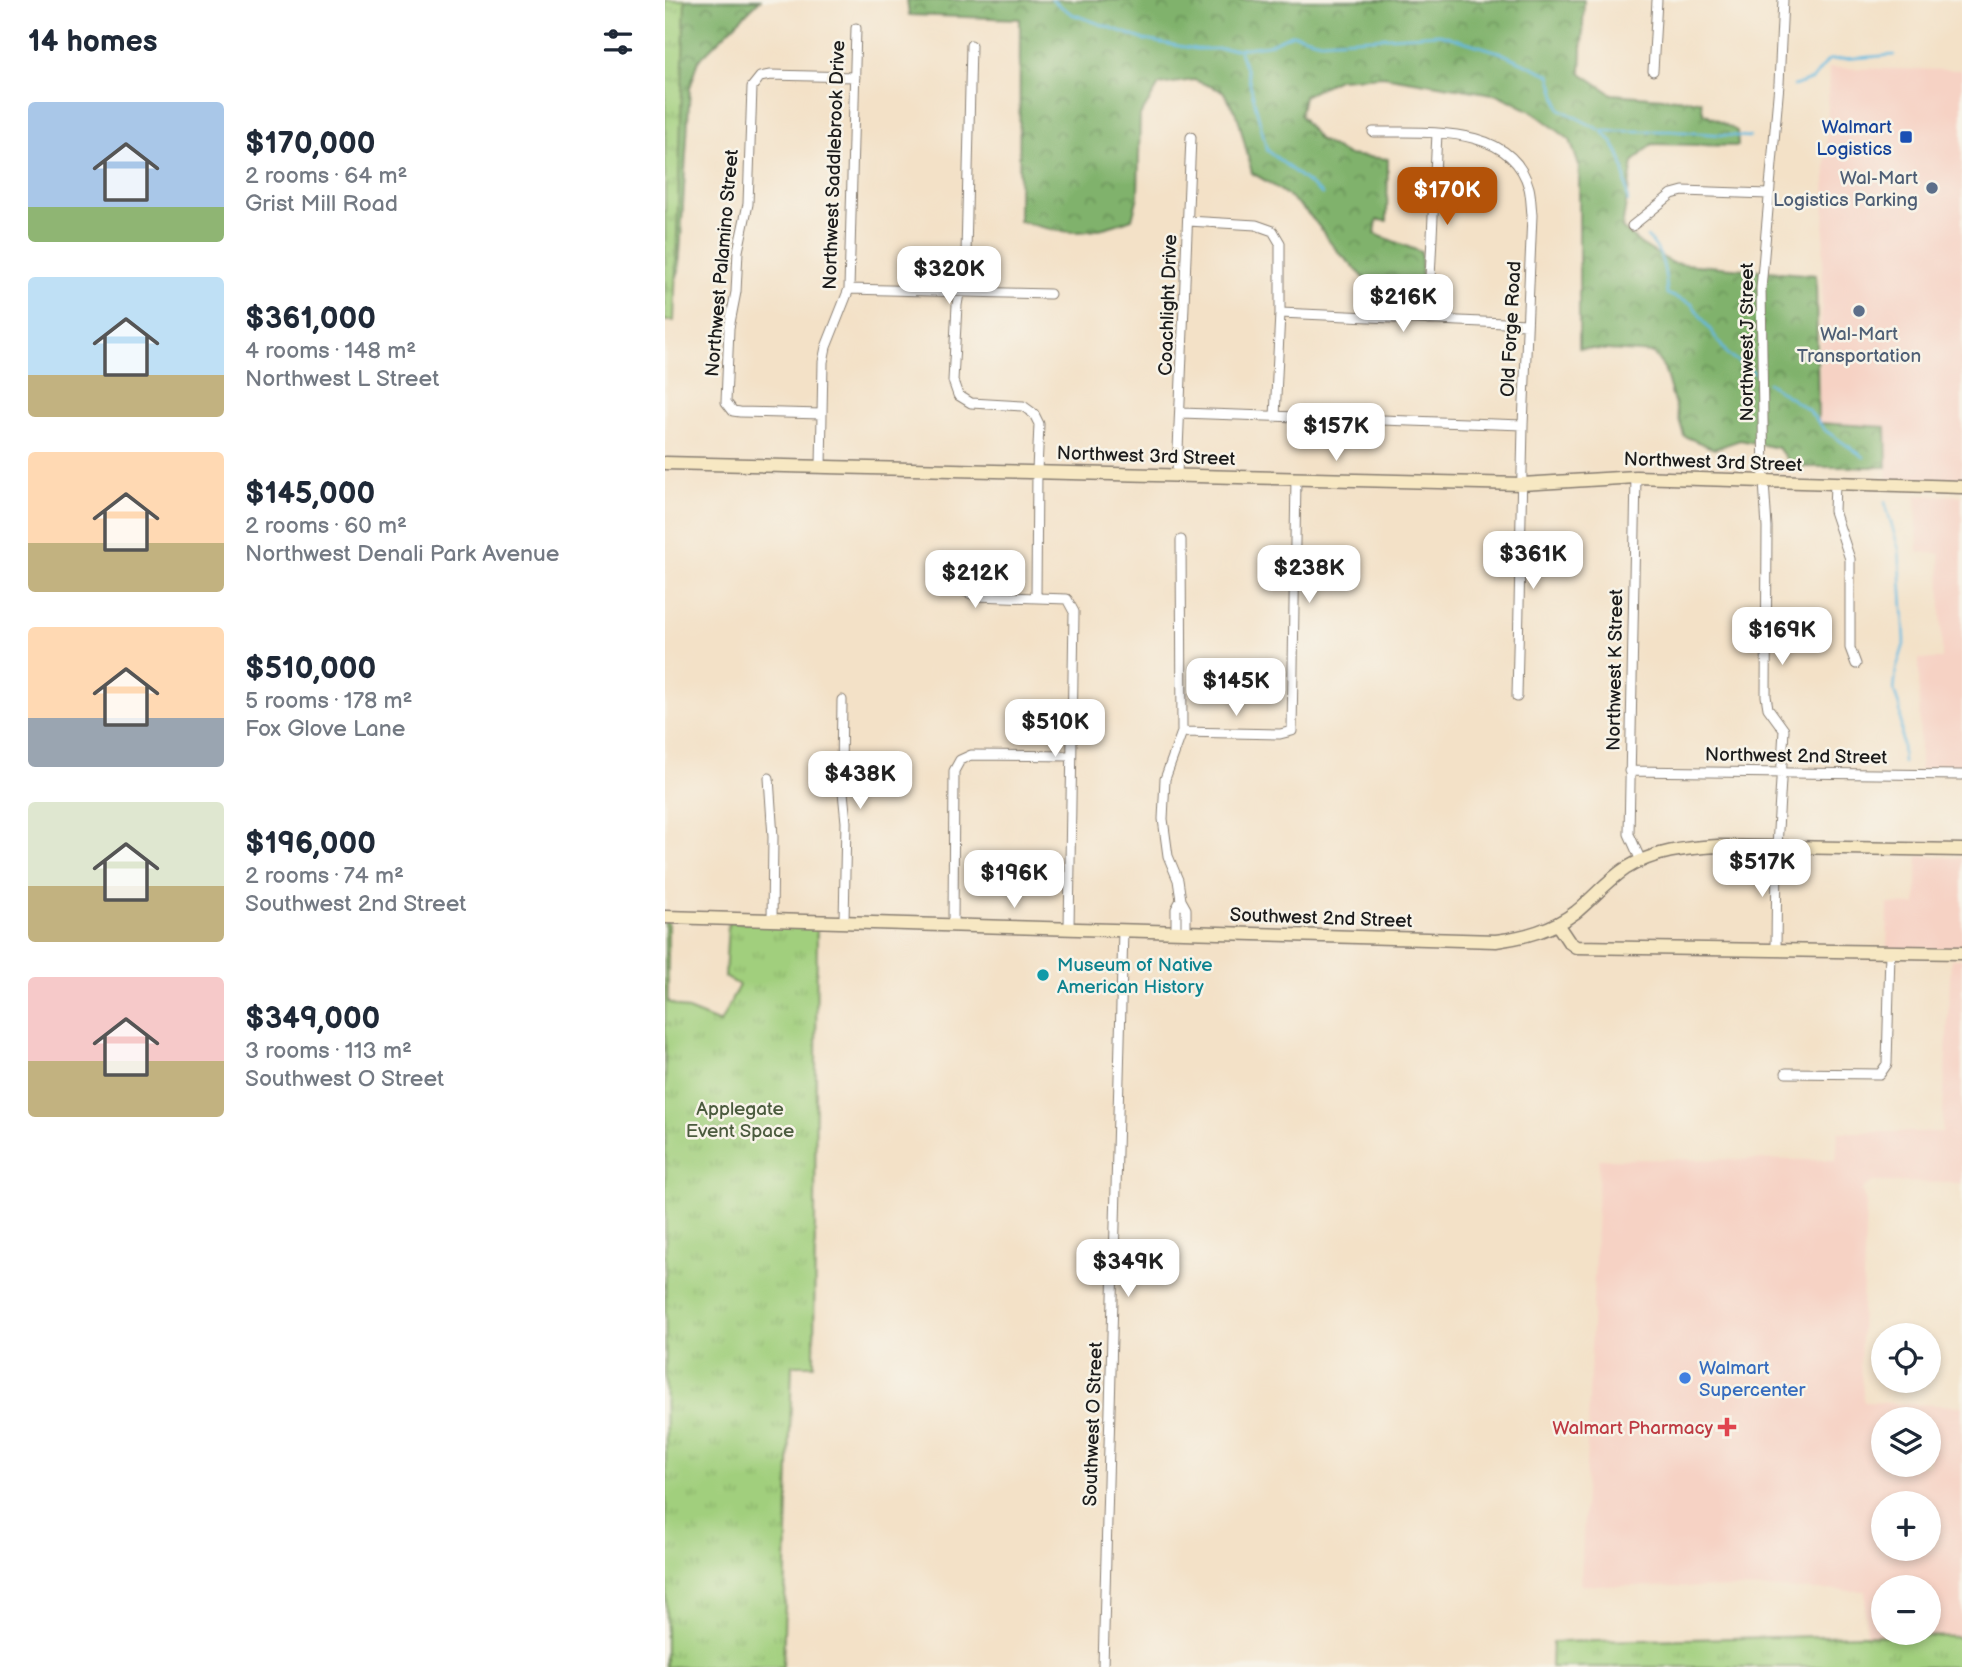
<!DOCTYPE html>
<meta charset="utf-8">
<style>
:root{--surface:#fff;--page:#f2f2f3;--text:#1f2937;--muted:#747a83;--accent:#b45309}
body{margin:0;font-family:"Balsamiq Sans",sans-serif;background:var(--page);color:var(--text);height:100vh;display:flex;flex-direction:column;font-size:26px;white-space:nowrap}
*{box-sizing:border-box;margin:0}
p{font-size:23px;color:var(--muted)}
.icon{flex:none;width:38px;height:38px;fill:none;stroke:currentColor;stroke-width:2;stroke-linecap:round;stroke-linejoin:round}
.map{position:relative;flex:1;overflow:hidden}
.panel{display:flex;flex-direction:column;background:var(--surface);width:665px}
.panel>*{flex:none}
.controls{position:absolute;left:1206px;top:1323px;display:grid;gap:14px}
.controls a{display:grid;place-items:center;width:70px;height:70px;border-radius:50%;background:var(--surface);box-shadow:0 4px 10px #0003;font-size:35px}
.price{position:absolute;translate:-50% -60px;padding:0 16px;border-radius:14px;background:#fff;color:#222;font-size:23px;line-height:46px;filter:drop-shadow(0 2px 4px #0008)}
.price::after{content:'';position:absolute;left:50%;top:42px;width:21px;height:16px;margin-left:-10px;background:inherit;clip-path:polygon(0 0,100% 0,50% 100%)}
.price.active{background:var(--accent);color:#fff}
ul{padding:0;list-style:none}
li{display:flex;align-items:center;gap:21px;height:175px;padding:0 28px}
li span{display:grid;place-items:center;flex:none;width:196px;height:140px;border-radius:7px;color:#555}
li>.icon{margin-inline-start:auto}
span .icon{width:84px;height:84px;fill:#fffc;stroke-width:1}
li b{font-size:30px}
h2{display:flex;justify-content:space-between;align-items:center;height:84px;padding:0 28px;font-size:30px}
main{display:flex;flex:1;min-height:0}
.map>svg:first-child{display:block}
.built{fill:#f6d2c4;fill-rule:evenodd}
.forest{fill:url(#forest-crowns);stroke:#4e6744;stroke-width:2}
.park{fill:url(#park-tufts);stroke:#5e764c;stroke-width:2}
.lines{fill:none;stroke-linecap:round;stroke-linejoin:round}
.stream{stroke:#64b9e0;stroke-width:2.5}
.street-casing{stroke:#887e72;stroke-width:11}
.secondary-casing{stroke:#887e72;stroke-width:15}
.street{stroke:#fff;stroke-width:9}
.secondary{stroke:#f7e8c3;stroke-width:12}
.transit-dot{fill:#1a4fb4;stroke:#f7f3e8;stroke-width:2.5}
.service-dot{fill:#5c6f8a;stroke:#f7f3e8;stroke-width:2.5}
.culture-dot{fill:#0f9aa8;stroke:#f7f3e8;stroke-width:2.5}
.shop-dot{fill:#3f7fe0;stroke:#f7f3e8;stroke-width:2.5}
.health-dot{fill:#e0444e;stroke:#f7f3e8;stroke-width:2.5}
.labels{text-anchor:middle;stroke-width:5;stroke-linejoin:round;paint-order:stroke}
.transit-label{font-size:19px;fill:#164399;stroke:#f7f3e8;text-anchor:end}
.street-label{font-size:19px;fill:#1c1c1c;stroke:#f7f3e8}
.service-label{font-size:19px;fill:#4e5e75;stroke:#f7f3e8;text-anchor:end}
.culture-label{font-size:19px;fill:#0d838f;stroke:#f7f3e8;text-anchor:start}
.park-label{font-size:19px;fill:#4b5b3e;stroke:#f7f3e8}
.shop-label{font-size:19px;fill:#366cbe;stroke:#f7f3e8;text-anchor:start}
.health-label{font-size:19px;fill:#be3a42;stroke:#f7f3e8;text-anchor:end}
</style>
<main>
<section class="panel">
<h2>14 homes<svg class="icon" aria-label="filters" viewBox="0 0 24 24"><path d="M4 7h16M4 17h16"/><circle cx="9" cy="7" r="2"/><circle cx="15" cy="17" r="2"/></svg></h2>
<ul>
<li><span style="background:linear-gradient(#a9c7e8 75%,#8fb573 0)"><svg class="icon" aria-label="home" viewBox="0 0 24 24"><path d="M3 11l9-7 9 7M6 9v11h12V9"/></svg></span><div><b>$170,000</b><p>2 rooms · 64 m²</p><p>Grist Mill Road</p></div></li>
<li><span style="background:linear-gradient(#bfe0f5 70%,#c2b280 0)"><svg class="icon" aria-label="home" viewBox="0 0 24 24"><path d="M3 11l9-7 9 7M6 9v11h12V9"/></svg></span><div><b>$361,000</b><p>4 rooms · 148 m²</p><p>Northwest L Street</p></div></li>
<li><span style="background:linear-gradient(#ffd9b3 65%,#c2b280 0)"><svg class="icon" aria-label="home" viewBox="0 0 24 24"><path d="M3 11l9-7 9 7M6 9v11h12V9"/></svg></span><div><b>$145,000</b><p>2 rooms · 60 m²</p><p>Northwest Denali Park Avenue</p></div></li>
<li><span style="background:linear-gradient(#ffd9b3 65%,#9aa5b1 0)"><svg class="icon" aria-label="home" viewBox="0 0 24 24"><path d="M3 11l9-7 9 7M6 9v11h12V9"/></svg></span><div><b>$510,000</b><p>5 rooms · 178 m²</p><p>Fox Glove Lane</p></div></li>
<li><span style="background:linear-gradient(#dfe7d0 60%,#c2b280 0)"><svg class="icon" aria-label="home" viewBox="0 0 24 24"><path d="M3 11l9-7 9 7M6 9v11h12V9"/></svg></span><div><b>$196,000</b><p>2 rooms · 74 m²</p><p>Southwest 2nd Street</p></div></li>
<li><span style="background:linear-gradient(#f6c9c9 60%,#c2b280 0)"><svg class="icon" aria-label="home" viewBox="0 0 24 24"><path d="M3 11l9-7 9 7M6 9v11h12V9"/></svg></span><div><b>$349,000</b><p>3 rooms · 113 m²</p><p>Southwest O Street</p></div></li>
</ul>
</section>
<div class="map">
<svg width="1297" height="1667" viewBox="0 0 1297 1667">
<defs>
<pattern id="forest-crowns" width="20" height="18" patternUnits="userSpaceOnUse" patternTransform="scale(1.75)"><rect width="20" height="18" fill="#80b26c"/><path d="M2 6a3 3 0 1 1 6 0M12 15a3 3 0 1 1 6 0" fill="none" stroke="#689058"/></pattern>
<pattern id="park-tufts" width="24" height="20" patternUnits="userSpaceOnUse" patternTransform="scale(1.75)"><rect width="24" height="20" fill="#a1cf7d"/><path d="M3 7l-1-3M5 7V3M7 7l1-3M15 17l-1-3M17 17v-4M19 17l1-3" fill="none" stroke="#8ab16b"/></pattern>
</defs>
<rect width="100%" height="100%" fill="#f7f3e8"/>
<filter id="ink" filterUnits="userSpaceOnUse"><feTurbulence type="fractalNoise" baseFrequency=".0143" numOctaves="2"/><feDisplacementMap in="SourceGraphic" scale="14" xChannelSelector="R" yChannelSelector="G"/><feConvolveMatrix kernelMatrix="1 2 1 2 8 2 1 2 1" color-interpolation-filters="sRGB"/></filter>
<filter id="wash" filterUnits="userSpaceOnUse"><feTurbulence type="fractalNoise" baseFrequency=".00686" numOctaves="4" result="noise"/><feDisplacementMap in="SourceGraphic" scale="28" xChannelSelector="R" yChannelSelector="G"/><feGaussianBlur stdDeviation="1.57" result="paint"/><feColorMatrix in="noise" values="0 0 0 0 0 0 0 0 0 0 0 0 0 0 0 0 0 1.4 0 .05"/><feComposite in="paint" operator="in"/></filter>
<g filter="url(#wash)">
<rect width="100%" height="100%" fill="#f3e1c7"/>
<path class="built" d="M1164,68L1297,70V481L1222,480L1221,427L1153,424Z
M1251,495L1297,496V772L1255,770L1254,659H1277L1275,554L1253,552Z
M1253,856L1297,858V950L1222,949L1223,904L1251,905Z
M1286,959H1297V1183L1208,1182L1197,1190L1201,1204L1195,1364L1199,1402L1297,1406V1638L1201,1634L1200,1591L916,1585L934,1159L1171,1160L1173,1132H1277ZM1218,1419H1264V1465H1218ZM1218,1503H1264V1549H1218ZM1218,1587H1264V1633H1218Z"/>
<path class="forest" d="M0,0H95L34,60L25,88L14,272L4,295Z
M242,0H919L916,73L947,94L1036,101L1038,112L1072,131L1073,146L987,144L968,162L957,228L976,244L1007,263L1151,275L1153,423L1221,427L1222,467H1128L1113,448L1075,440L1049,449L1019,436L999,368L988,353L914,348V166L905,140L868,112L834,95L718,76L673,79L639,96L635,115L653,139L682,155L723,159L722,221L712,220L710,234L756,252L758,314L715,312C707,277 690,271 668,246C662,239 658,231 652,224C635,202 611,186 587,173L573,117L558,91L529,80L494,85L475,116L473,196L467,219C418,237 404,235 354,221L355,19L244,15Z"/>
<path class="park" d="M0,0H20L9,321H0Z
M0,921H3V1002L55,1023L74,985L60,977L63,922L152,925L149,1365H127L118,1667H1Z
M1201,1635L1297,1637V1667H886L887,1642Z"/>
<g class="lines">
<path class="stream" d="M387,0L407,14L480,40L531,49H573L603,45L628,34L655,41L775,34L834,52L885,75L895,109L937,131H1006L1085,137
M574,49L582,72L602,150L657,194
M1129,86L1148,79L1163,60L1229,55
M938,132C961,155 959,172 963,202
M982,237C998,250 1001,274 1002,294L1027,304L1063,355L1092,374
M1103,383L1143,410L1161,431L1199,457
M1220,502L1234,550L1236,576L1240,641L1231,670L1229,691L1235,708L1238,763"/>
</g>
</g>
<g filter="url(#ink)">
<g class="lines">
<defs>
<path id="street" d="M306,45L301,253L292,305L288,381L293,395L306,403L358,406L369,414L374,424L372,471L371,596
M988,71L992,0
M708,132C759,133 847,123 864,188C866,196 866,206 867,215L858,425L852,697
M523,221L591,225L608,231L615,243V313L610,417
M967,226L1007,194L1018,191L1103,194
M184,289L385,294
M615,313L862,324
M763,320L772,133
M516,413L858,425
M157,414L75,412L68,411L61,402L64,328L71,292L73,251L83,204L87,87L95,77L105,75L190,77
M156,466L158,362L161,347L184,289L191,28
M512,474L526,137
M971,477L964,834L976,861
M1170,484L1169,511L1185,559V648L1191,664
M516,540L517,732L500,779L498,819L503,856L513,880L516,900L521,909V932
M273,564L297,590L311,596L402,599L409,612L404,928
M177,700L176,772L181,822L179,922
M517,732L615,734L627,731L631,478
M964,771L1297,775
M104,778L108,837L107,920
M288,925L289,771L295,760L306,755L405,756
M511,932V909L516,900
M1111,950L1112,847L1119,730L1103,708L1101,696L1102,527L1099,482L1096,289L1114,84L1118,0
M1121,1073L1215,1074L1222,1064L1225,952
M438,1667L458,930"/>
<path id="secondary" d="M0,463L857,484L971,477L1297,487
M0,917L831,941C860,937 887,930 911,912C928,898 942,881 960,869C989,851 1020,848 1053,846L1297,850
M892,924L904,942L911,947L1297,953"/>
</defs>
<use href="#street" class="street-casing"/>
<use href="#secondary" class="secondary-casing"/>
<use href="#street" class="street"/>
<use href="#secondary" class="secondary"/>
</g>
</g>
<rect class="transit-dot" x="1234" y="130" width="14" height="14" rx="3.5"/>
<g class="service-dot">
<circle cx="1267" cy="188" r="7"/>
<circle cx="1194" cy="311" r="7"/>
</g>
<circle class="culture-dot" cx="378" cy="975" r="7"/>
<circle class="shop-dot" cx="1020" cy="1378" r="7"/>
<path class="health-dot" d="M1058.5 1416.5h7v7h7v7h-7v7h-7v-7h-7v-7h7z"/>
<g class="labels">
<g class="transit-label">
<text x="1227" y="133">Walmart<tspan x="1227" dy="22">Logistics</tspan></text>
</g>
<g class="street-label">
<text transform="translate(168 165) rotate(-88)" y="7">Northwest Saddlebrook Drive</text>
<text transform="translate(56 263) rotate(-85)" y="7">Northwest Palamino Street</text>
<text transform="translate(502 305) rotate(-88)" y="7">Coachlight Drive</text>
<text transform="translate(845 329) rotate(-87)" y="7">Old Forge Road</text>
<text transform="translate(1081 342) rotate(-90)" y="7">Northwest J Street</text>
<text transform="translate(481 455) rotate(2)" y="7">Northwest 3rd Street</text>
<text transform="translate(1048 461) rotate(2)" y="7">Northwest 3rd Street</text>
<text transform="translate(949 670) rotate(-89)" y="7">Northwest K Street</text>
<text transform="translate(1131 755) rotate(1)" y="7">Northwest 2nd Street</text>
<text transform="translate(656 917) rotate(2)" y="7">Southwest 2nd Street</text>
<text transform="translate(427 1424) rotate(-88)" y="7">Southwest O Street</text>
</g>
<g class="service-label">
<text x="1253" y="184">Wal-Mart<tspan x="1253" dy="22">Logistics Parking</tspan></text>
<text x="1194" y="340" text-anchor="middle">Wal-Mart<tspan x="1194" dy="22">Transportation</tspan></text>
</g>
<g class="culture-label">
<text x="392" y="971">Museum of Native<tspan x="392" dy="22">American History</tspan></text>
</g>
<g class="park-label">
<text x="75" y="1115">Applegate<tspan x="75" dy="22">Event Space</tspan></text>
</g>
<g class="shop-label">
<text x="1034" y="1374">Walmart<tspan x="1034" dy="22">Supercenter</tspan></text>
</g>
<g class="health-label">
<text x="1048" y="1434">Walmart Pharmacy</text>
</g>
</g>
</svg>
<div class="controls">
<a><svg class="icon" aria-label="locate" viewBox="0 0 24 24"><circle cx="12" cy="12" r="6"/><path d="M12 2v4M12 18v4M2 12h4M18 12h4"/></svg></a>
<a><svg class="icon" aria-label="layers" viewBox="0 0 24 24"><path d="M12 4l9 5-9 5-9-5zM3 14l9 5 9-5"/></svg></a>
<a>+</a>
<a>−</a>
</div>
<b class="price active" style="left:782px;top:227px">$170K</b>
<b class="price" style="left:284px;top:306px">$320K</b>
<b class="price" style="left:738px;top:334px">$216K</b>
<b class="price" style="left:671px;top:463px">$157K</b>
<b class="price" style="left:868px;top:591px">$361K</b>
<b class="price" style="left:644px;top:605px">$238K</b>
<b class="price" style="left:310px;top:610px">$212K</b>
<b class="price" style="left:1117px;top:667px">$169K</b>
<b class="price" style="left:571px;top:718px">$145K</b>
<b class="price" style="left:390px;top:759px">$510K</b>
<b class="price" style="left:195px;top:811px">$438K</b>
<b class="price" style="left:1097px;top:899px">$517K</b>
<b class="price" style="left:349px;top:910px">$196K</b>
<b class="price" style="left:463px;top:1299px">$349K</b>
</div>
</main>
